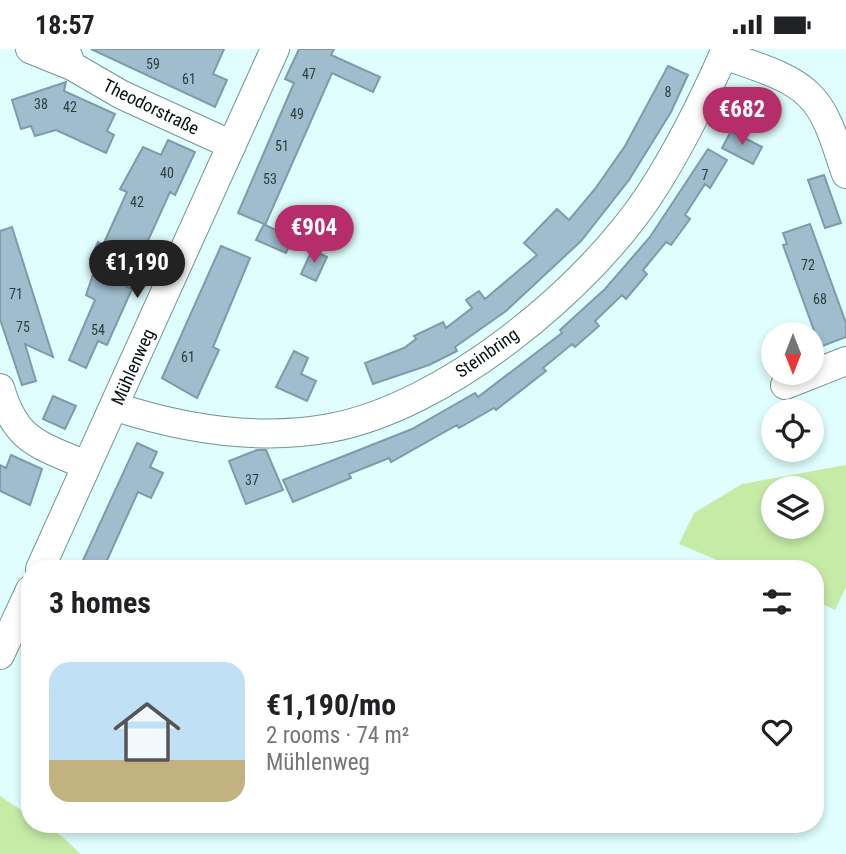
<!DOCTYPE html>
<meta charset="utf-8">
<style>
:root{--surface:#fff;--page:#f6f6f6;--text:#202124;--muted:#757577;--line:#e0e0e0;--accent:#b62d6c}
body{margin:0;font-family:"Roboto Condensed",sans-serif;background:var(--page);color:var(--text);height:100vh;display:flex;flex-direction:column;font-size:26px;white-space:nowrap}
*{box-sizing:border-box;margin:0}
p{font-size:23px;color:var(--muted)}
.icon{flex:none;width:38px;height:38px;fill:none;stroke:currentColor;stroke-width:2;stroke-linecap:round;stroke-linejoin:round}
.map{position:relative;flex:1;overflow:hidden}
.details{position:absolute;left:21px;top:511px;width:803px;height:273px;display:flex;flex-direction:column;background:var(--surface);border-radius:28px;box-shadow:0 4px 10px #0003}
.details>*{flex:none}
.needle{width:46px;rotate:180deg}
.fabs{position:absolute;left:761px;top:273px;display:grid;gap:14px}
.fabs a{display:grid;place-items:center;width:63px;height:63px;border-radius:50%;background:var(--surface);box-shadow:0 4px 10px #0003;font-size:35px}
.price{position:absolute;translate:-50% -60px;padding:0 16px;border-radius:24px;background:var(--accent);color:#fff;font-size:23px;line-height:46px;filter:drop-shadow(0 2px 4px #0008)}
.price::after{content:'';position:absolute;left:50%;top:42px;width:21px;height:16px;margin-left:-10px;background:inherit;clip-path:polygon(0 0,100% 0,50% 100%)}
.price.selected{background:#222;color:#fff}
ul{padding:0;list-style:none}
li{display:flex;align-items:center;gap:21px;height:175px;padding:0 28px}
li+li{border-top:2px solid var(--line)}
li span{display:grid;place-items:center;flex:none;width:196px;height:140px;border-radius:21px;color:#555}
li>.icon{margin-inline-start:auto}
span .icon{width:84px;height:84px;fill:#fffc;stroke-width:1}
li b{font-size:30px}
h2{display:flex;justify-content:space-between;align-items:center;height:84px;padding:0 28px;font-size:30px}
.status{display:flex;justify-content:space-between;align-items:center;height:49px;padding:0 35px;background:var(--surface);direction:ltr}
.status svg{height:19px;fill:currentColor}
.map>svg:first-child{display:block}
.green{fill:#c6eba7;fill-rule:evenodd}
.building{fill:#9fbdcc;stroke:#7d9baa;stroke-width:2}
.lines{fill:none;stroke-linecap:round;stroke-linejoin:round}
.minor-casing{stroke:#729595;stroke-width:30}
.minor{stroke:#fff;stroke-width:28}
.labels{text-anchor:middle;stroke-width:5;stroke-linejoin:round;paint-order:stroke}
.number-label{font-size:14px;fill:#2c3d40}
.street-label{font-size:18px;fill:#051212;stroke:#fff}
</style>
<div class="status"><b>18:57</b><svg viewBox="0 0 49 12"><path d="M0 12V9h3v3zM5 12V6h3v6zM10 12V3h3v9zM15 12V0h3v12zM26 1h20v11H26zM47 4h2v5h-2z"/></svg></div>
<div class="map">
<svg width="846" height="805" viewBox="0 0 846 805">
<rect width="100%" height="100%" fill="#dffefd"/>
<path class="green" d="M846,416V538L835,561L816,552V520H738L679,495L694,464L742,435ZM774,439H812V478H774Z
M0,747L30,767V775C49,775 67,790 80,805H0Z"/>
<path class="building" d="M91,0H224L213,25L227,31L215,58Z
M299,0H334L331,6L380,28L373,43L332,24L265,176L293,189L286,204L256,191L264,175L238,164L294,34L285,30Z
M668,17L688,26L671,63L629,131L581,192L506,262L455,298L457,302L429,316L373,335L365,314L404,299L416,290L414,287L443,273L446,279L472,259L466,251L479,242L485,250L537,206L524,194L557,160L569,171L595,140L625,97Z
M66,33L64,42L115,65L107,82L114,86L106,104L56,81L35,87L31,77L21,80L12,51Z
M738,39L758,48L744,78L724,68Z
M731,82L762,98L753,115L722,99Z
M168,91L195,103L175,146L170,143L127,238L132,240L107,296L98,292L86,319L69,311L95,251L86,246L97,214L90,210L98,193L103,196L127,143L120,140L143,98L161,106Z
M708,100L727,111L710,139L705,135L685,166L690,170L671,196L666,193L643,221L647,225L626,250L622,246L595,272L599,277L575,298L572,295L543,319L546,322L496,361L494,359L459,379L457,376L391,413L389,409L349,425L351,429L293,453L283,431L412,380L475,344L478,348L562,284L560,281L605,240L650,188Z
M824,126L841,174L825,179L808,131Z
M810,175L846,274V288L820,298L783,196L787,195L783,184Z
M12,178L53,308L25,295L36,332L22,336L0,270V182Z
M221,197L250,209L213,298L219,301L197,349L162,329Z
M312,201L327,208L316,232L301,225Z
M294,302L308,309L301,325L316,332L307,352L276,338Z
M53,347L76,357L65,380L43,370Z
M137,394L157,403L150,418L163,424L151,449L138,443L103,520H79Z
M257,401H266L283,441L246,455L229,412Z
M11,406L42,420L30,456L0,442V416L6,419Z"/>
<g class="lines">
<defs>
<path id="minor" d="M30,0L72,17
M65,0L72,17L122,46L232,96
M724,6C750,16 788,25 809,46C829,65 837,100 846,125
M785,336L846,312
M0,339C16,393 38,395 85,416
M116,358C184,380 259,392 330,379C445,358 587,241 650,145C680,99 704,50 726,0
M40,520C119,347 198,174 275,0
M0,606L30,541"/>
</defs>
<use href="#minor" class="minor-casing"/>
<use href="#minor" class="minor"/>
</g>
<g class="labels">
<g class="number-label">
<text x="153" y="20">59</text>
<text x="309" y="30">47</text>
<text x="189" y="35">61</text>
<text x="668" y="48">8</text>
<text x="41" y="60">38</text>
<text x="70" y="63">42</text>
<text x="297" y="70">49</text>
<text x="282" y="102">51</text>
<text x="167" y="129">40</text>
<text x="705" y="131">7</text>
<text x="270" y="135">53</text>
<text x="137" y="158">42</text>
<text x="808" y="221">72</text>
<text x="16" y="250">71</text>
<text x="820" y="255">68</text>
<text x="23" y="283">75</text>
<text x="98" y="286">54</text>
<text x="188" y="313">61</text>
<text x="252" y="436">37</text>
</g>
<g class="street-label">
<text transform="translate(151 58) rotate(26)" y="6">Theodorstraße</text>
<text transform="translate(487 304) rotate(-35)" y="6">Steinbring</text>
<text transform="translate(133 318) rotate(-66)" y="6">Mühlenweg</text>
</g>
</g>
</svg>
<div class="fabs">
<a><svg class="needle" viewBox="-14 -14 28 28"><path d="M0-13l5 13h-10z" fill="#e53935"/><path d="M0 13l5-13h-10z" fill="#757577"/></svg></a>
<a><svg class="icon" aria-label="locate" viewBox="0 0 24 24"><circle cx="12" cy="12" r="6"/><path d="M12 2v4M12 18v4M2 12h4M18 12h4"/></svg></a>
<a><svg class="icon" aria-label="layers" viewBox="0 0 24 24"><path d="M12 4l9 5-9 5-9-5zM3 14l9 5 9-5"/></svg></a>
</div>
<b class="price" style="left:742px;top:98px">€682</b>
<b class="price" style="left:314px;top:216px">€904</b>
<b class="price selected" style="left:137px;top:251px">€1,190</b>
<section class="details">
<h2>3 homes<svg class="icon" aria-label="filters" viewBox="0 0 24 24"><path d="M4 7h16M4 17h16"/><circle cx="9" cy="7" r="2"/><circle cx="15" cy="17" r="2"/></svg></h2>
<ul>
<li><span style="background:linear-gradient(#bfe0f5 70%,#c2b280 0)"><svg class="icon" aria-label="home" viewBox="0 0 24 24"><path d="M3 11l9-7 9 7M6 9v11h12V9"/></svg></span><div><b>€1,190/mo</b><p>2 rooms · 74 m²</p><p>Mühlenweg</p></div><svg class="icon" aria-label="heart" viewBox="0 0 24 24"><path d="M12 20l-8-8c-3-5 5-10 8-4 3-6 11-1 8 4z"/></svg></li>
</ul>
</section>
</div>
